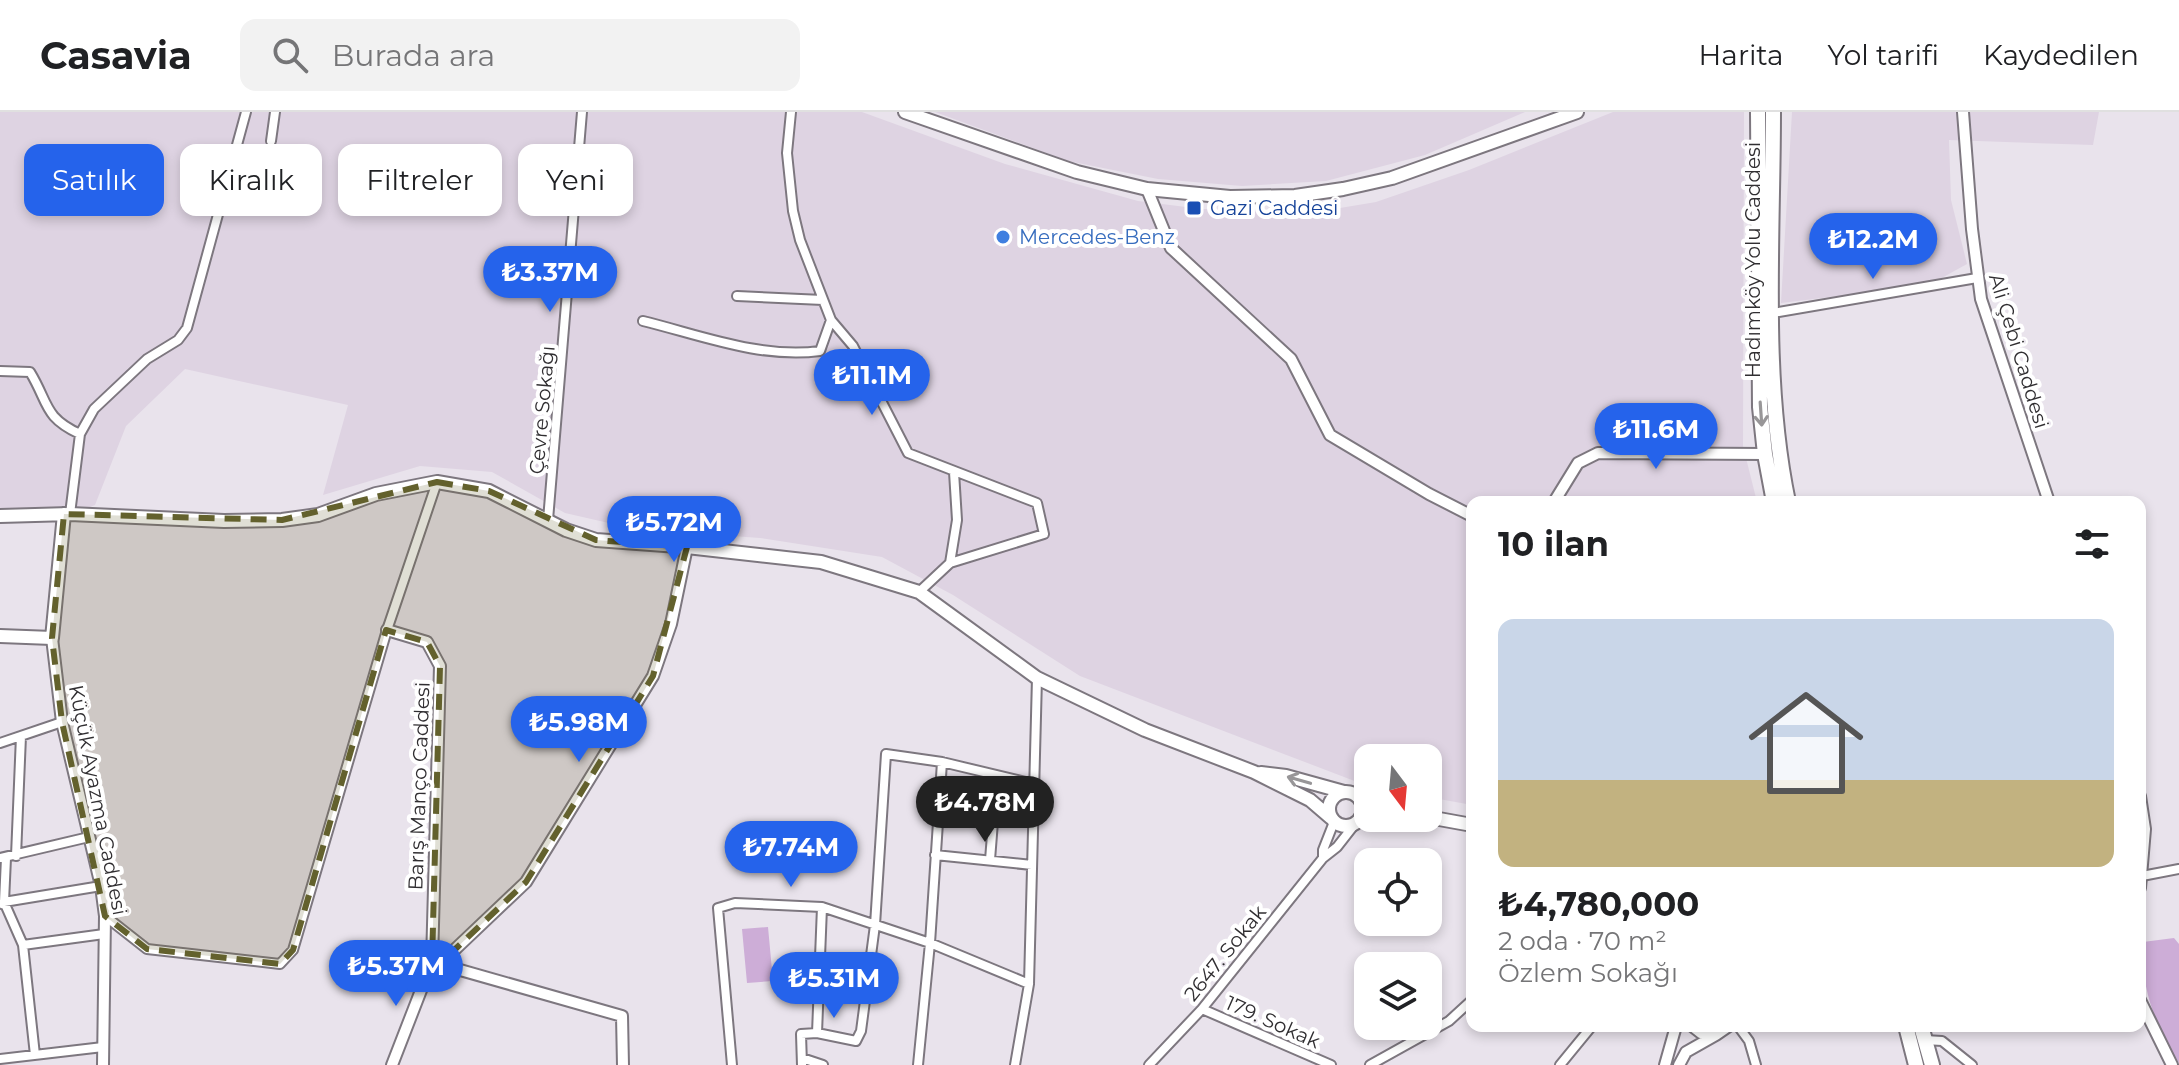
<!DOCTYPE html>
<html lang="tr">
<meta charset="utf-8">
<style>
:root{--surface:#fff;--page:#f2f2f2;--text:#202124;--muted:#757577;--line:#e0e0e0;--accent:#2563eb}
body{margin:0;font-family:Montserrat,sans-serif;background:var(--page);color:var(--text);height:100vh;display:flex;flex-direction:column;font-size:30px;white-space:nowrap}
*{box-sizing:border-box;margin:0}
p{font-size:26px;color:var(--muted)}
.icon{flex:none;width:44px;height:44px;fill:none;stroke:currentColor;stroke-width:2;stroke-linecap:round;stroke-linejoin:round}
.map{position:relative;flex:1;overflow:hidden}
.panel{position:absolute;left:1466px;top:384px;width:680px;height:536px;display:flex;flex-direction:column;background:var(--surface);border-radius:16px;box-shadow:0 4px 12px #0003}
.panel>*{flex:none}
.banner{position:absolute;left:24px;top:32px;width:760px;height:72px;display:flex;gap:16px}
.needle{width:52px;rotate:164deg}
.controls{position:absolute;left:1354px;top:632px;display:grid;gap:16px}
.controls a{display:grid;place-items:center;width:88px;height:88px;border-radius:16px;background:var(--surface);box-shadow:0 4px 12px #0003;font-size:40px}
.price{position:absolute;translate:-50% -68px;padding:0 18px;border-radius:28px;background:var(--accent);color:#fff;font-size:26px;line-height:52px;filter:drop-shadow(0 2px 4px #0008)}
.price::after{content:'';position:absolute;left:50%;top:48px;width:24px;height:18px;margin-left:-12px;background:inherit;clip-path:polygon(0 0,100% 0,50% 100%)}
.price.selected{background:#222;color:#fff}
ul{padding:0;list-style:none}
li{display:grid;align-content:center;gap:16px;height:424px;padding:0 32px}
li+li{border-top:2px solid var(--line)}
li span{display:grid;place-items:center;height:248px;border-radius:16px;color:#555}
li>.icon{margin-inline-start:auto}
span .icon{width:144px;height:144px;fill:#fffc;stroke-width:1}
li b{font-size:34px}
h2{display:flex;justify-content:space-between;align-items:center;height:96px;padding:0 32px;font-size:34px}
.tag{padding:0 28px;border-radius:16px;background:var(--surface);box-shadow:0 4px 12px #0003;font-size:28px;line-height:72px}
.tag.selected{background:var(--accent);color:#fff}
header{display:flex;align-items:center;gap:48px;box-sizing:border-box;height:112px;padding:0 40px;background:var(--surface);border-bottom:2px solid var(--line)}
header strong{font-size:38px}
nav{display:flex;gap:44px;margin-inline-start:auto;font-size:28px}
.search{width:560px;height:72px;background:var(--page);display:flex;align-items:center;gap:20px;box-sizing:border-box;padding:0 28px;border-radius:16px;color:var(--muted);font-size:30px}
.map>svg:first-child{display:block}
.built{fill:#ded3e2}
.green{fill:#cdadd7}
.lines{fill:none;stroke-linecap:round;stroke-linejoin:round}
.minor-casing{stroke:#7d777f;stroke-width:12}
.tertiary-casing{stroke:#7d777f;stroke-width:14}
.secondary-casing{stroke:#7d777f;stroke-width:16}
.primary-casing{stroke:#7d777f;stroke-width:18}
.minor{stroke:#fff;stroke-width:8}
.tertiary{stroke:#fff;stroke-width:10}
.secondary{stroke:#fff;stroke-width:12}
.primary{stroke:#fff;stroke-width:14}
.oneway{stroke:#989698}
.marked{fill:#63612d;fill-opacity:0.2;stroke:#63612d;stroke-width:6;stroke-dasharray:16 10;stroke-linejoin:round}
.transit-dot{fill:#1a4fb4;stroke:#fff;stroke-width:3}
.shop-dot{fill:#3f7fe0;stroke:#fff;stroke-width:3}
.labels{text-anchor:middle;stroke-width:8;stroke-linejoin:round;paint-order:stroke}
.transit-label{font-size:20px;fill:#164399;stroke:#fff;text-anchor:start}
.shop-label{font-size:20px;fill:#366cbe;stroke:#fff;text-anchor:start}
.street-label{font-size:20px;fill:#302e31;stroke:#fff}
</style>
<header>
<strong>Casavia</strong>
<div class="search"><svg class="icon" aria-label="search" viewBox="0 0 24 24"><circle cx="10" cy="10" r="6"/><path d="M15 15l6 6"/></svg>Burada ara</div>
<nav><a>Harita</a><a>Yol tarifi</a><a>Kaydedilen</a></nav>
</header>
<div class="map">
<svg width="2179" height="953" viewBox="0 0 2179 953">
<rect width="100%" height="100%" fill="#e9e3ec"/>
<path class="built" d="M0,0H862L1005,52L1138,89L1202,97L1289,98L1334,97L1376,90L1469,58L1613,0H1744L1743,334L1757,390H1472V693L1428,685V646H1368V674L1365,673L1080,564L953,483L882,445L760,426L635,417L565,401L492,360L420,354L323,383L348,293L185,257L126,314L95,393L74,401H0Z
M935,0H1525L1425,43L1326,69L1242,74L1158,67L1068,49Z
M1792,0H2099L2093,33L1949,28L1951,88L1967,152L1929,173L1781,191Z"/>
<path class="green" d="M768,815L773,869L747,871L742,817Z
M2174,826L2179,832V951C2154,909 2141,879 2143,830Z"/>
<g class="lines">
<defs>
<path id="minor" d="M791,0L787,41L793,99L800,128L831,208L853,234L908,341L1037,391L1044,422L950,451L919,480
M271,29L275,0
M737,184L823,188
M1773,201L1977,166
M643,209C700,223 761,247 820,239L831,208
M0,259L30,260C49,291 43,305 80,322
M70,402L80,322L94,297L147,247L178,228L187,216L246,0
M548,408L582,0
M950,451L957,408L954,360
M0,631L62,610
M935,743L1032,753
M16,744L21,624
M0,746L89,725
M1323,746V738L1334,710
M990,748L994,697
M2142,764L2179,757
M2,792L4,790L6,746
M822,795L817,921L856,929L861,919L875,813L886,642L942,650L1034,672
M105,804L147,837L280,852L293,838L387,518L437,370
M23,833L104,822
M1202,897L1331,953
M1738,914L1749,929L1756,953
M1925,928L1942,929L1972,953
M35,943L23,833L4,790L101,774
M802,946L823,953
M0,947L103,935
M732,953L718,796L735,791L822,795L930,831L1029,872
M802,953L801,922L817,921
M918,953L930,831L942,650
M1015,953L1029,872L1037,566
M1149,953L1202,897L1323,746L1337,735L1355,712
M1370,953L1449,909L1472,888
M1560,953L1592,914"/>
<path id="tertiary" d="M1963,0L1972,117L1981,187L2049,390
M1147,77L1171,136L1291,247L1330,323L1429,382L1472,404
M1554,390L1578,351L1598,341L1765,342
M387,518L427,530L440,554L432,850L392,953
M52,526L62,610L101,774L105,804L103,953
M2140,684L2145,717L2140,776
M432,850L448,844L526,770L653,564L671,512L687,435
M432,850L622,904L623,953
M2140,888L2172,953
M1692,914L1701,921L1716,923L1729,914
M1665,953L1676,914
M1679,953L1686,940L1716,923"/>
<path id="secondary" d="M905,0L1077,60L1147,77L1230,85L1295,84L1343,77L1392,66L1577,0
M0,404L70,402L224,409L282,408L318,403L376,382L437,370L489,379L566,418L596,428L678,434L821,450L919,480L1037,566L1145,618L1254,660L1310,688L1331,706
M0,524L52,526L64,402
M1261,661L1286,664L1344,680
M1329 697a17 17 0 1 1 34 0a17 17 0 1 1-34 0Z
M1428,705L1472,713"/>
<path id="primary" d="M1758,0L1760,295L1765,342L1774,390
M1773,0C1773,126 1762,267 1788,390
M1906,914L1916,953
M1921,914L1932,953"/>
</defs>
<use href="#minor" class="minor-casing"/>
<use href="#tertiary" class="tertiary-casing"/>
<use href="#secondary" class="secondary-casing"/>
<use href="#primary" class="primary-casing"/>
<use href="#minor" class="minor"/>
<use href="#tertiary" class="tertiary"/>
<use href="#secondary" class="secondary"/>
<use href="#primary" class="primary"/>
</g>
<defs><path id="oneway-shaft" d="M-6 0H5M1.5-3L5.5 0L1.5 3" fill="none" stroke-width="1.6" stroke-linecap="round" stroke-linejoin="round" transform="scale(2)"/></defs>
<g class="oneway">
<use href="#oneway-shaft" transform="translate(1761 302) rotate(86)"/>
<use href="#oneway-shaft" transform="translate(1299 668) rotate(-164)"/>
</g>
<path class="marked" d="M437,370L489,379L596,428L687,435L653,564L526,770L448,844L432,850L440,554L427,530L386,518L293,838L280,852L147,837L105,804L62,610L52,526L64,402L282,408Z"/>
<rect class="transit-dot" x="1186" y="88" width="16" height="16" rx="4"/>
<circle class="shop-dot" cx="1003" cy="125" r="8"/>
<g class="labels">
<g class="transit-label">
<text x="1210" y="103">Gazi Caddesi</text>
</g>
<g class="shop-label">
<text x="1019" y="132">Mercedes-Benz</text>
</g>
<g class="street-label">
<text transform="translate(1753 148) rotate(-90)" y="7">Hadımköy Yolu Caddesi</text>
<text transform="translate(2019 239) rotate(73)" y="7">Ali Çebi Caddesi</text>
<text transform="translate(542 298) rotate(-85)" y="7">Çevre Sokağı</text>
<text transform="translate(419 674) rotate(-88)" y="7">Barış Manço Caddesi</text>
<text transform="translate(98 688) rotate(79)" y="7">Küçük Ayazma Caddesi</text>
<text transform="translate(1225 841) rotate(-51)" y="7">2647. Sokak</text>
<text transform="translate(1273 910) rotate(24)" y="7">179. Sokak</text>
</g>
</g>
</svg>
<div class="controls">
<a><svg class="needle" viewBox="-14 -14 28 28"><path d="M0-13l5 13h-10z" fill="#e53935"/><path d="M0 13l5-13h-10z" fill="#757577"/></svg></a>
<a><svg class="icon" aria-label="locate" viewBox="0 0 24 24"><circle cx="12" cy="12" r="6"/><path d="M12 2v4M12 18v4M2 12h4M18 12h4"/></svg></a>
<a><svg class="icon" aria-label="layers" viewBox="0 0 24 24"><path d="M12 4l9 5-9 5-9-5zM3 14l9 5 9-5"/></svg></a>
</div>
<b class="price" style="left:1873px;top:169px">₺12.2M</b>
<b class="price" style="left:550px;top:202px">₺3.37M</b>
<b class="price" style="left:872px;top:305px">₺11.1M</b>
<b class="price" style="left:1656px;top:359px">₺11.6M</b>
<b class="price" style="left:674px;top:452px">₺5.72M</b>
<b class="price" style="left:579px;top:652px">₺5.98M</b>
<b class="price selected" style="left:985px;top:732px">₺4.78M</b>
<b class="price" style="left:791px;top:777px">₺7.74M</b>
<b class="price" style="left:396px;top:896px">₺5.37M</b>
<b class="price" style="left:834px;top:908px">₺5.31M</b>
<div class="banner">
<a class="tag selected">Satılık</a>
<a class="tag">Kiralık</a>
<a class="tag">Filtreler</a>
<a class="tag">Yeni</a>
</div>
<section class="panel">
<h2>10 ilan<svg class="icon" aria-label="filters" viewBox="0 0 24 24"><path d="M4 7h16M4 17h16"/><circle cx="9" cy="7" r="2"/><circle cx="15" cy="17" r="2"/></svg></h2>
<ul>
<li><span style="background:linear-gradient(#c9d6e8 65%,#c2b280 0)"><svg class="icon" aria-label="home" viewBox="0 0 24 24"><path d="M3 11l9-7 9 7M6 9v11h12V9"/></svg></span><div><b>₺4,780,000</b><p>2 oda · 70 m²</p><p>Özlem Sokağı</p></div></li>
</ul>
</section>
</div>
